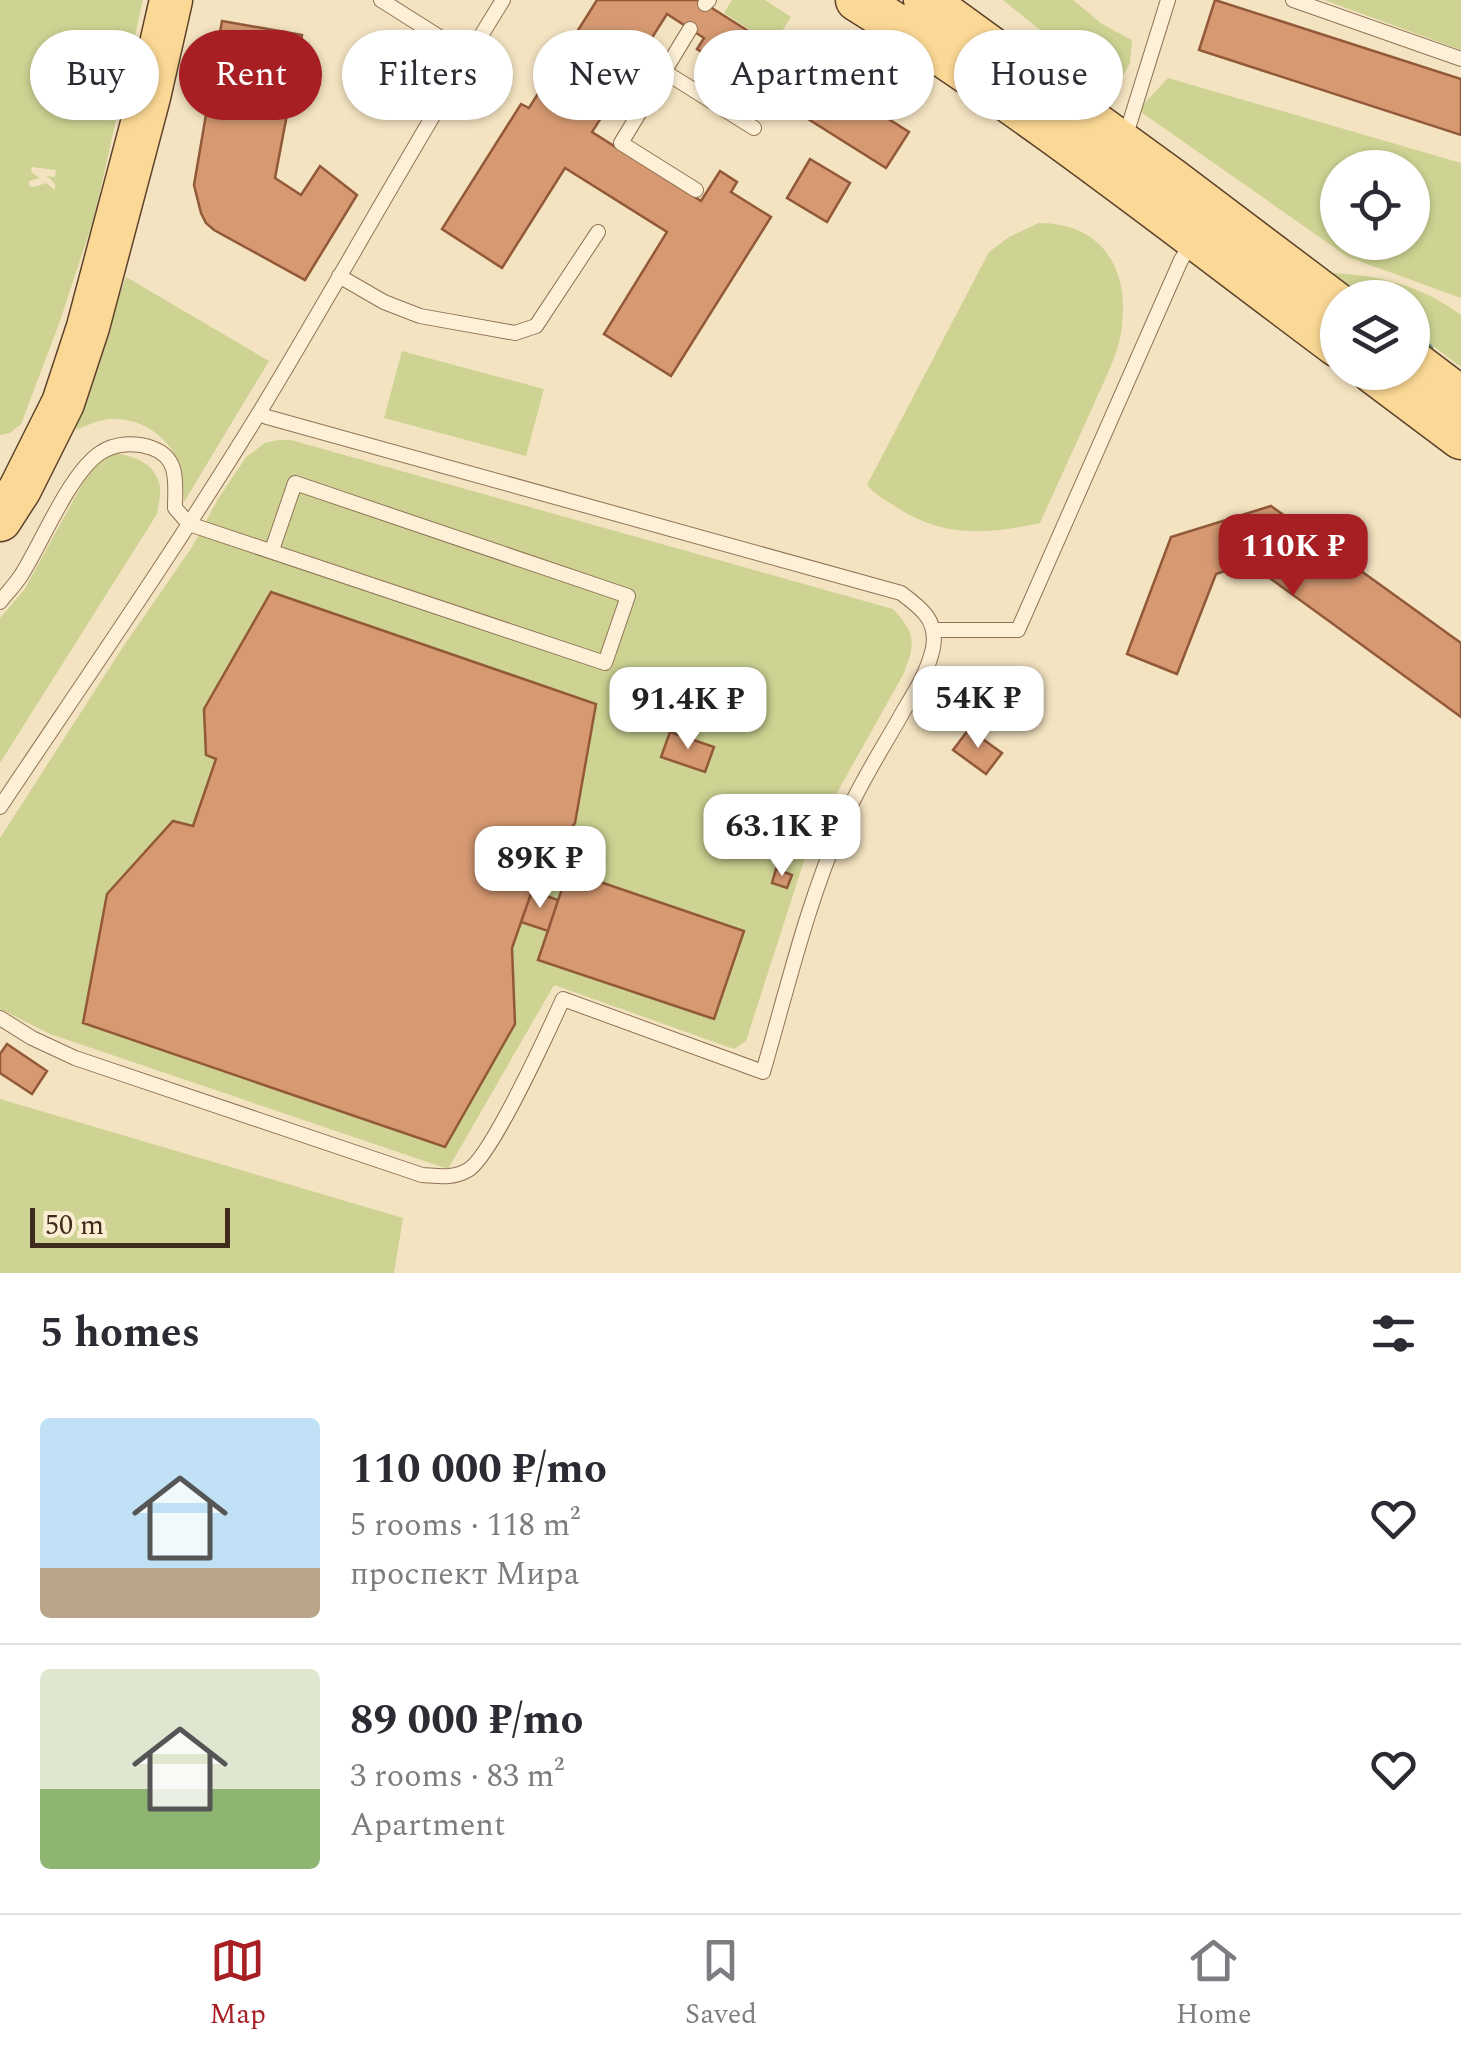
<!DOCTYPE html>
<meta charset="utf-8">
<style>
:root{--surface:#fff;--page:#f7f7f7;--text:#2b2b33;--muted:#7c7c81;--line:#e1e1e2;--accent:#a71e23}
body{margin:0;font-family:Spectral,serif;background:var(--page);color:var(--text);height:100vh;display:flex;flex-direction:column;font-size:38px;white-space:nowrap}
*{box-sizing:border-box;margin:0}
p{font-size:32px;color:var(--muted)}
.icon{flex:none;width:55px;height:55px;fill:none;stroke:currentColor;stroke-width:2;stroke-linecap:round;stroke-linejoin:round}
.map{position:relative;height:1273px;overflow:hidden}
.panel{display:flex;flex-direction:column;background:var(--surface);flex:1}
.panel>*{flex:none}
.banner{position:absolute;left:30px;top:30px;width:1402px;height:90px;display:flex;gap:20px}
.fabs{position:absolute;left:1320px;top:150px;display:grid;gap:20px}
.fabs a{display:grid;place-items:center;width:110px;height:110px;border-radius:50%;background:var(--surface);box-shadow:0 2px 8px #0004;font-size:50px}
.scale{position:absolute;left:30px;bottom:25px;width:200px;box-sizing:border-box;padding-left:10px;border:5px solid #3e2b1c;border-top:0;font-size:28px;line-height:35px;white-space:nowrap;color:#3e2b1c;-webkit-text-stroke:8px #faedd2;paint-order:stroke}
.price{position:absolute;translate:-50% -85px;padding:0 22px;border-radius:20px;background:#fff;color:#222;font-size:32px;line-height:65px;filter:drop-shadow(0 2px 5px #0008)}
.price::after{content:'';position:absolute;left:50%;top:60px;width:30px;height:22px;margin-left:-15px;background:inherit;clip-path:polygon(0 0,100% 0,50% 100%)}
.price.current{background:var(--accent);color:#fff}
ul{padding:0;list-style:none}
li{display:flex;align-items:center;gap:30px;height:250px;padding:0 40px}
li+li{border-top:2px solid var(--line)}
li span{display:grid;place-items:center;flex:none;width:280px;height:200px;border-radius:10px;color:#555}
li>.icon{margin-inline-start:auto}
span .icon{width:120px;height:120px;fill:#fffc;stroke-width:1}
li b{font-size:42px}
h2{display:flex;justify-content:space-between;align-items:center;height:120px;padding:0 40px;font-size:42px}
.chip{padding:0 35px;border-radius:45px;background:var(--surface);box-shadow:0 2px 8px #0004;font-size:35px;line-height:90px}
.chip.current{background:var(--accent);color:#fff}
.tab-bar{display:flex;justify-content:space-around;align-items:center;height:140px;border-top:2px solid var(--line);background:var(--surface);font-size:28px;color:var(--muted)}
.tab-bar a{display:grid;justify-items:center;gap:5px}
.tab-bar .current{color:var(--accent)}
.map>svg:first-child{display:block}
.green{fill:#ced393;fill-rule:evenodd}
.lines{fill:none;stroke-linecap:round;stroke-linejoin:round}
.stream{stroke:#6a9589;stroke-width:8}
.building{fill:#d69972;stroke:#925939;stroke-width:2.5}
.lane-casing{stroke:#907356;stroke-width:16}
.primary-casing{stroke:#5d412b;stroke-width:45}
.lane{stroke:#fdf0d6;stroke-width:14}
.primary{stroke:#fbd895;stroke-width:42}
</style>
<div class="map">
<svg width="1461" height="1273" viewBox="0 0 1461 1273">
<rect width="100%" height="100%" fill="#f3e3c1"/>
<path class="green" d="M0,0H143L94,218L60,321L21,424L10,433L0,435ZM32,167L56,170L55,177L47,176L55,184V190L46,183L34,187L29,186V181L40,178L31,172Z
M732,0H765L791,17L773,45L724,13Z
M1003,0H1073L1102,24L1132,40L1130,63L1121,79L1094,74Z
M1324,0H1461V50Z
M1168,78L1461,163V298L1348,257L1138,110ZM1338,168H1412V242H1338Z
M1039,223C1100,223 1129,266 1122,325C1120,351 1105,379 1094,404C1076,444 1058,483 1040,523C984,535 942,538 893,505C883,499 875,494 867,485L989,252L1009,237Z
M1332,273C1380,275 1422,286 1461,315V367L1413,331L1412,298L1366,297Z
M126,277L269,361L184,502C183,489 183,474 178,462C166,431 131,413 99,421C91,423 84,427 76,430L97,355Z
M402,351L544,389L526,456L384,418Z
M278,440H291L893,609C917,634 915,645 903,675L811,839L746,1041L734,1049L554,985L448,1169L50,1034L0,1009V838L123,647L192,547L218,499L246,457L265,443Z
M114,453C134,456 156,463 160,487C161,495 158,506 157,514L0,763V618L24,590L91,468Z
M0,1099L403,1218L394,1273H0Z"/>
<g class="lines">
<path class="stream" d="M1412,336L1429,348"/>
</g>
<path class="building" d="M597,0H699L909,132L886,168L697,49L704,38L667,14L592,132L701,201L720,171L737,182L731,192L771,217L671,376L604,334L667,232L565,168L502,268L442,229L521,104L529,108Z
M1215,0L1461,79V135L1199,50Z
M222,21L302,35L275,178L301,195L320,166L357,195L305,280L214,230L206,223L201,213L194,185Z
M810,159L850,183L827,222L787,198Z
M1271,506L1461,643V717L1249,563L1216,574L1177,674L1127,654L1171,537Z
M271,592L596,704L575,823L540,868L512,948L515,1024L445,1147L83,1023L107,894L173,821L193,826L216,759L206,755L204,709Z
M969,729L1002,753L986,774L953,750Z
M670,732L714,747L705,772L661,757Z
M776,869L792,875L787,888L772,883Z
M568,871L744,931L714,1019L538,960Z
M532,891L558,900L548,931L521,922Z
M7,1044L47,1071L32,1094L0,1073V1054Z"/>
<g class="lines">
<defs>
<path id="lane" d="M381,0L468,55
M1293,0L1461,59
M705,4L709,0
M690,29L621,143L696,190
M665,72L754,128
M1125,138L1168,0
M339,276L384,302L420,316L515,333L536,326L598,232
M0,602C6,594 14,586 20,577C41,545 69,474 100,453C115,443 135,442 152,448C180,458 175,483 175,508L189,524L605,663L628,596L295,483L272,550
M934,630H1018L1181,260L1192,243
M0,807C87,677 177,547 259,413C342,276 418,136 503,0
M0,1018L32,1038L75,1058L422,1175C439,1176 452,1179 468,1170C491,1157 549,1030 563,999L763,1072C787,990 807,903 842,824C859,784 883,748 904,710C916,690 928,671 933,648C938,620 921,608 901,593L267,417L259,413"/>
<path id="primary" d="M857,0C1024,104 1180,228 1338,346
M925,0L1171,179L1338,305
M1412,361L1461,398
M1373,372L1461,438
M0,520L20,489L63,403L88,327L149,97L171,0"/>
</defs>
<use href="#lane" class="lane-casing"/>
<use href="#primary" class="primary-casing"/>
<use href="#lane" class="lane"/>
<use href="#primary" class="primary"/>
</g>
</svg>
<div class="fabs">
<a><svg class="icon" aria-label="locate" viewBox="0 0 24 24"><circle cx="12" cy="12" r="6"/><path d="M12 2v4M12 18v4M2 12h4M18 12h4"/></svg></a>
<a><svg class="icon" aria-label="layers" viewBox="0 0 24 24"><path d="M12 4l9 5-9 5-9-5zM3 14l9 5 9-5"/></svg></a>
</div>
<div class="scale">50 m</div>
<b class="price current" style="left:1293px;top:599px">110K ₽</b>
<b class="price" style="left:978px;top:751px">54K ₽</b>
<b class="price" style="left:688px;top:752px">91.4K ₽</b>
<b class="price" style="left:782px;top:879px">63.1K ₽</b>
<b class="price" style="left:540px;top:911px">89K ₽</b>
<div class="banner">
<a class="chip">Buy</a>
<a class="chip current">Rent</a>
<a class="chip">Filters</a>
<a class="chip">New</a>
<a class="chip">Apartment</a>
<a class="chip">House</a>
</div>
</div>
<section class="panel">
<h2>5 homes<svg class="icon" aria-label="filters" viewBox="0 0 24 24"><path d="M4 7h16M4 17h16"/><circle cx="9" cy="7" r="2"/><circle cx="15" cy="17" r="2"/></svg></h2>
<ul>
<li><span style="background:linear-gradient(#bfe0f5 75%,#b9a48a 0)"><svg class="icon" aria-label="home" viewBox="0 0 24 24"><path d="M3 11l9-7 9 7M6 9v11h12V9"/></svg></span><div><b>110 000 ₽/mo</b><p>5 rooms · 118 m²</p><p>проспект Мира</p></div><svg class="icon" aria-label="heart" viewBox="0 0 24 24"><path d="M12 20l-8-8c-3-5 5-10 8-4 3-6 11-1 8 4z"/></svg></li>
<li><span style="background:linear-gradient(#dfe7d0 60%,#8fb573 0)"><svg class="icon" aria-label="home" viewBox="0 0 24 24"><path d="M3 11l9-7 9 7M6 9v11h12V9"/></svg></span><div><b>89 000 ₽/mo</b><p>3 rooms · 83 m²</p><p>Apartment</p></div><svg class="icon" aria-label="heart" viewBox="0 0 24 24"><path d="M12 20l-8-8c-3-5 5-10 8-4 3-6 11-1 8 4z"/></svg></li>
</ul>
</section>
<nav class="tab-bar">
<a class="current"><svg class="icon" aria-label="map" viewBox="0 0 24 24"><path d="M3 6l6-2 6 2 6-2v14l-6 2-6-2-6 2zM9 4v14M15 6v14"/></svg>Map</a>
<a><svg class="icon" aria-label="saved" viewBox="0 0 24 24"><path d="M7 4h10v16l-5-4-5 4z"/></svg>Saved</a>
<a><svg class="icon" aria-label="home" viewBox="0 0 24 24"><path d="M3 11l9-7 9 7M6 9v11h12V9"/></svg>Home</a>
</nav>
